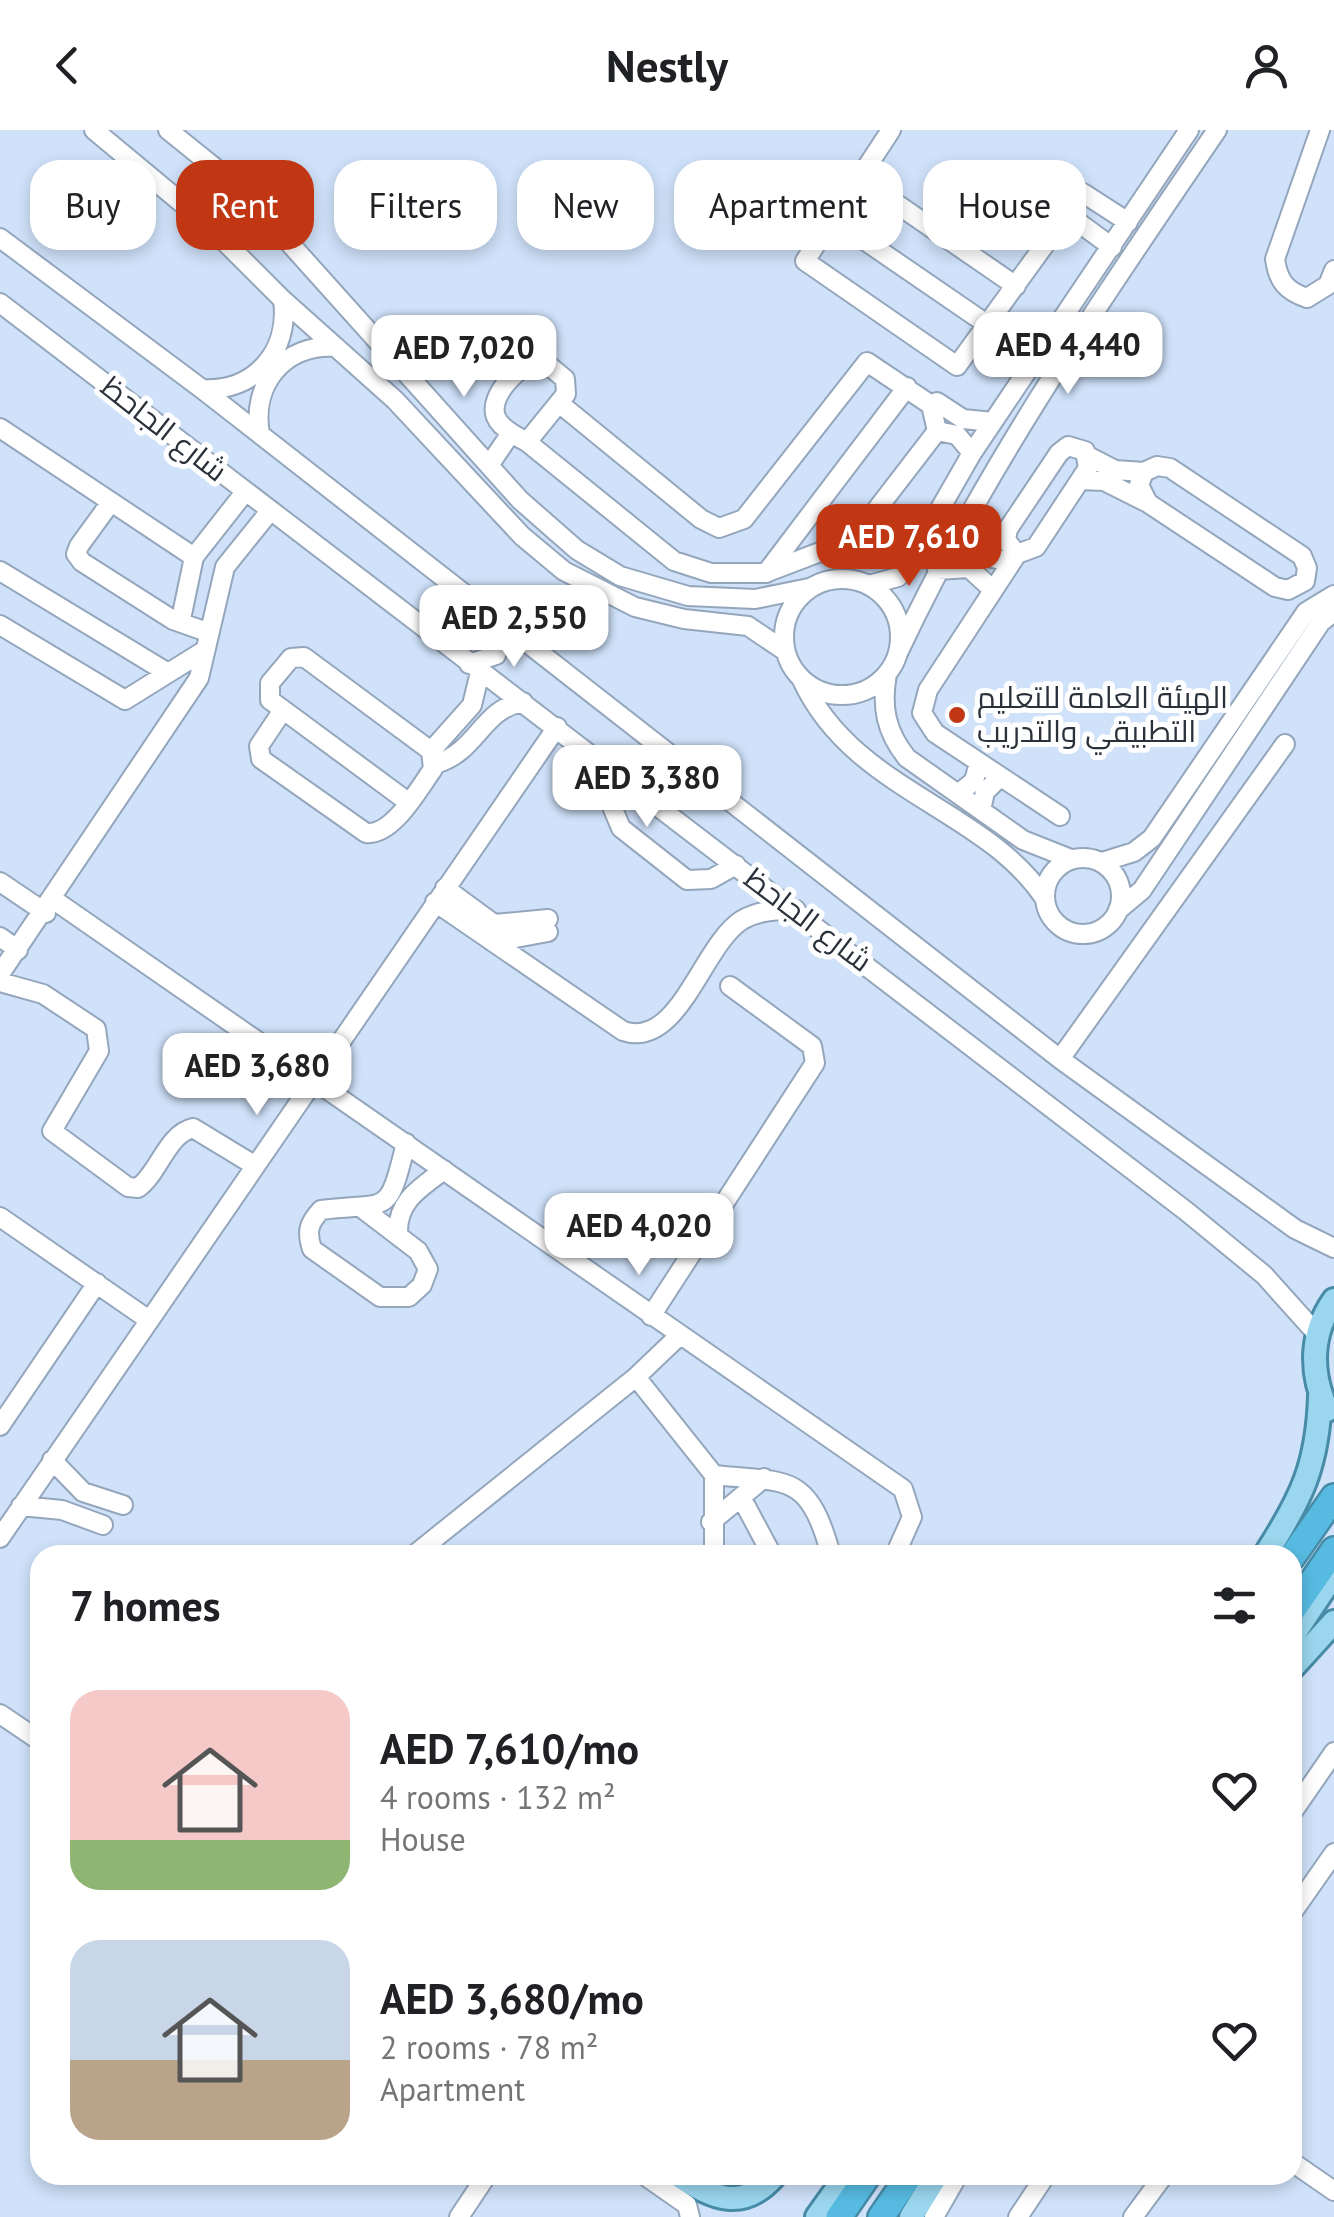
<!DOCTYPE html>
<meta charset="utf-8">
<style>
:root{--surface:#fff;--page:#f6f6f6;--text:#202124;--muted:#757577;--accent:#c13713}
body{margin:0;font-family:"PT Sans",Cairo,sans-serif;background:var(--page);color:var(--text);height:100vh;display:flex;flex-direction:column;font-size:38px;white-space:nowrap}
*{box-sizing:border-box;margin:0}
p{font-size:32px;color:var(--muted)}
.icon{flex:none;width:55px;height:55px;fill:none;stroke:currentColor;stroke-width:2;stroke-linecap:round;stroke-linejoin:round}
.map{position:relative;flex:1;overflow:hidden}
.details{position:absolute;left:30px;top:1415px;width:1272px;height:640px;display:flex;flex-direction:column;background:var(--surface);border-radius:30px;box-shadow:0 5px 15px #0003}
.details>*{flex:none}
.top-card{position:absolute;left:30px;top:30px;width:1275px;height:90px;display:flex;gap:20px}
.price{position:absolute;translate:-50% -85px;padding:0 22px;border-radius:20px;background:#fff;color:#222;font-size:32px;line-height:65px;filter:drop-shadow(0 2px 5px #0008)}
.price::after{content:'';position:absolute;left:50%;top:60px;width:30px;height:22px;margin-left:-15px;background:inherit;clip-path:polygon(0 0,100% 0,50% 100%)}
.price.on{background:var(--accent);color:#fff}
ul{padding:0;list-style:none}
li{display:flex;align-items:center;gap:30px;height:250px;padding:0 40px}
li span{display:grid;place-items:center;flex:none;width:280px;height:200px;border-radius:30px;color:#555}
li>.icon{margin-inline-start:auto}
span .icon{width:120px;height:120px;fill:#fffc;stroke-width:1}
li b{font-size:42px}
h2{display:flex;justify-content:space-between;align-items:center;height:120px;padding:0 40px;font-size:42px}
.pill{padding:0 35px;border-radius:30px;background:var(--surface);box-shadow:0 5px 15px #0003;font-size:35px;line-height:90px}
.pill.on{background:var(--accent);color:#fff}
header{display:flex;justify-content:space-between;align-items:center;height:130px;padding:0 40px;background:var(--surface);font-size:45px;font-weight:800}
.map>svg:first-child{display:block}
.lines{fill:none;stroke-linecap:round;stroke-linejoin:round}
.minor-casing{stroke:#94a6bc;stroke-width:22}
.major-casing{stroke:#478ba7;stroke-width:28}
.highway-casing{stroke:#478ba7;stroke-width:30}
.minor{stroke:#fff;stroke-width:18}
.major{stroke:#9ad6ed;stroke-width:22}
.highway{stroke:#57bbe1;stroke-width:25}
.poi-dot{fill:#c13713;stroke:#fff;stroke-width:4}
.labels{text-anchor:middle;stroke-width:10;stroke-linejoin:round;paint-order:stroke}
.street-label{font-size:30px;fill:#2a313a;stroke:#fff}
.poi-label{font-size:30px;fill:#2a313a;stroke:#fff;text-anchor:start}
</style>
<header><svg class="icon" aria-label="back" viewBox="0 0 24 24"><path d="M15 5l-7 7 7 7"/></svg>Nestly<svg class="icon" aria-label="person" viewBox="0 0 24 24"><circle cx="12" cy="8" r="4"/><path d="M4 21q1-7 8-7t8 7"/></svg></header>
<div class="map">
<svg width="1334" height="2087" viewBox="0 0 1334 2087">
<rect width="100%" height="100%" fill="#cfe2fa"/>
<g class="lines">
<defs>
<path id="minor" d="M94,0L207,94L283,170L395,270L522,406L564,441L635,477L684,489L748,496L785,521
M168,0L240,58L520,370L577,420L620,446L688,466L755,469L809,458
M891,0L805,131L957,236L1067,84
M1320,0L1275,129C1278,151 1286,161 1307,168L1328,155L1334,140
M859,48L1016,156
M178,67L199,64L212,47L213,36
M832,88L988,195
M207,94C208,73 219,61 240,58
M0,108L202,259L1060,929L1295,1099L1334,1118
M1112,117L1067,84L1062,65L1083,63L1128,92
M0,173L1186,1081L1264,1145L1317,1204
M542,230L565,249L566,264L527,312C517,307 500,298 496,287C487,265 523,231 542,230Z
M202,259C254,262 290,222 283,170
M931,275L937,272L963,289L993,292
M0,298L194,427
M937,301L957,305L972,323
M260,304C251,254 284,214 336,217
M527,312L674,431L711,443H765L854,409L937,301L931,275L867,232L744,389L719,398L701,389L559,273
M1068,316L1085,321L1088,338L1036,417L1017,424L1006,410L1008,399L1059,323Z
M1088,326L1115,340L1144,342
M490,334L511,303
M1157,336L1170,338L1302,426L1307,438L1305,451L1288,460L1275,457L1148,373L1139,355L1144,342Z
M1080,350L1104,351L1148,373
M111,372L79,416L76,424L82,432L173,490L207,502
M958,398L978,425L1011,432
M1017,424L928,560L922,583L935,603L1060,686
M937,440L969,438L993,460
M0,441L168,543
M766,443L907,257
M784 507a58 58 0 1 1 116 0a58 58 0 1 1-116 0Z
M869,455L898,447L910,431L972,323L1189,0
M181,489L194,427L245,362
M0,495L125,570L202,522
M898,523C985,337 1102,169 1217,0
M469,534L496,525L503,497
M887,544C881,577 886,602 907,628L1023,710L1071,729
M802,550C853,661 985,678 1045,769
M283,580L259,616L261,629L366,703C393,706 419,658 433,639L431,621L304,527L291,528L270,553V570L408,672
M431,621L472,575L480,542
M435,634C478,622 481,579 523,572
M607,641L613,679L621,698L687,750L711,749L736,735
M958,664L974,651L979,633
M981,680L985,662L1000,647
M1045 766a38 38 0 1 1 76 0a38 38 0 1 1-76 0Z
M1102,732L1134,722L1152,708L1306,482L1334,465
M0,752L46,783
M445,758L494,794L548,789
M54,770L903,1359L912,1387L895,1425
M435,772L623,901C679,920 702,815 742,790C759,780 777,780 796,780
M1118,780L1142,760L1321,492L1334,482
M0,807L18,820
M493,812L548,802
M0,844L199,548L225,437L270,381
M0,852L43,864L96,899L99,921L52,1001L128,1057L138,1058C159,1043 167,1004 193,998L254,1035
M1060,929L1285,614
M363,1079L418,1121L428,1139L422,1155L409,1167H380L312,1119C306,1101 309,1093 321,1080C389,1071 387,1090 406,1013
M0,1087L149,1190
M398,1103C397,1071 420,1058 444,1040
M651,1186L815,933L812,916L730,856
M636,1247L714,1345V1425
M0,1296L97,1153
M52,1330L83,1362L123,1375
M714,1345C787,1353 808,1341 831,1425
M741,1367L772,1425
M21,1376L62,1380L103,1395
M711,1392L764,1348
M0,1408L557,597
M414,1425L636,1247L680,1205
M0,1584L40,1611
M1292,1683L1334,1622
M1292,1783L1334,1723
M1292,2032L1334,2061
M644,2045L687,2075L690,2087
M459,2087L487,2045
M934,2087L958,2045
M1018,2087L1046,2045
M1133,2087L1164,2045"/>
<path id="major" d="M1327,1280C1310,1243 1310,1204 1334,1170
M1265,1425C1302,1368 1318,1334 1320,1266
M1292,1507L1334,1444
M1292,1538L1334,1492
M678,2045C714,2069 743,2082 775,2045
M817,2087L847,2045
M911,2087L937,2045"/>
<path id="highway" d="M1292,1427L1334,1367
M1292,1481L1334,1420
M839,2087L868,2045
M881,2087L910,2045"/>
</defs>
<use href="#minor" class="minor-casing"/>
<use href="#major" class="major-casing"/>
<use href="#highway" class="highway-casing"/>
<use href="#minor" class="minor"/>
<use href="#major" class="major"/>
<use href="#highway" class="highway"/>
</g>
<circle class="poi-dot" cx="957" cy="585" r="10"/>
<g class="labels">
<g class="street-label">
<text transform="translate(164 299) rotate(38)" y="10">شارع الجاحظ</text>
<text transform="translate(808 790) rotate(37)" y="10">شارع الجاحظ</text>
</g>
<g class="poi-label">
<text x="977" y="578">الهيئة العامة للتعليم<tspan x="977" dy="34">التطبيقي والتدريب</tspan></text>
</g>
</g>
</svg>
<b class="price" style="left:1068px;top:267px">AED 4,440</b>
<b class="price" style="left:464px;top:270px">AED 7,020</b>
<b class="price on" style="left:909px;top:459px">AED 7,610</b>
<b class="price" style="left:514px;top:540px">AED 2,550</b>
<b class="price" style="left:647px;top:700px">AED 3,380</b>
<b class="price" style="left:257px;top:988px">AED 3,680</b>
<b class="price" style="left:639px;top:1148px">AED 4,020</b>
<div class="top-card">
<a class="pill">Buy</a>
<a class="pill on">Rent</a>
<a class="pill">Filters</a>
<a class="pill">New</a>
<a class="pill">Apartment</a>
<a class="pill">House</a>
</div>
<section class="details">
<h2>7 homes<svg class="icon" aria-label="filters" viewBox="0 0 24 24"><path d="M4 7h16M4 17h16"/><circle cx="9" cy="7" r="2"/><circle cx="15" cy="17" r="2"/></svg></h2>
<ul>
<li><span style="background:linear-gradient(#f6c9c9 75%,#8fb573 0)"><svg class="icon" aria-label="home" viewBox="0 0 24 24"><path d="M3 11l9-7 9 7M6 9v11h12V9"/></svg></span><div><b>AED 7,610/mo</b><p>4 rooms · 132 m²</p><p>House</p></div><svg class="icon" aria-label="heart" viewBox="0 0 24 24"><path d="M12 20l-8-8c-3-5 5-10 8-4 3-6 11-1 8 4z"/></svg></li>
<li><span style="background:linear-gradient(#c9d6e8 60%,#b9a48a 0)"><svg class="icon" aria-label="home" viewBox="0 0 24 24"><path d="M3 11l9-7 9 7M6 9v11h12V9"/></svg></span><div><b>AED 3,680/mo</b><p>2 rooms · 78 m²</p><p>Apartment</p></div><svg class="icon" aria-label="heart" viewBox="0 0 24 24"><path d="M12 20l-8-8c-3-5 5-10 8-4 3-6 11-1 8 4z"/></svg></li>
</ul>
</section>
</div>
